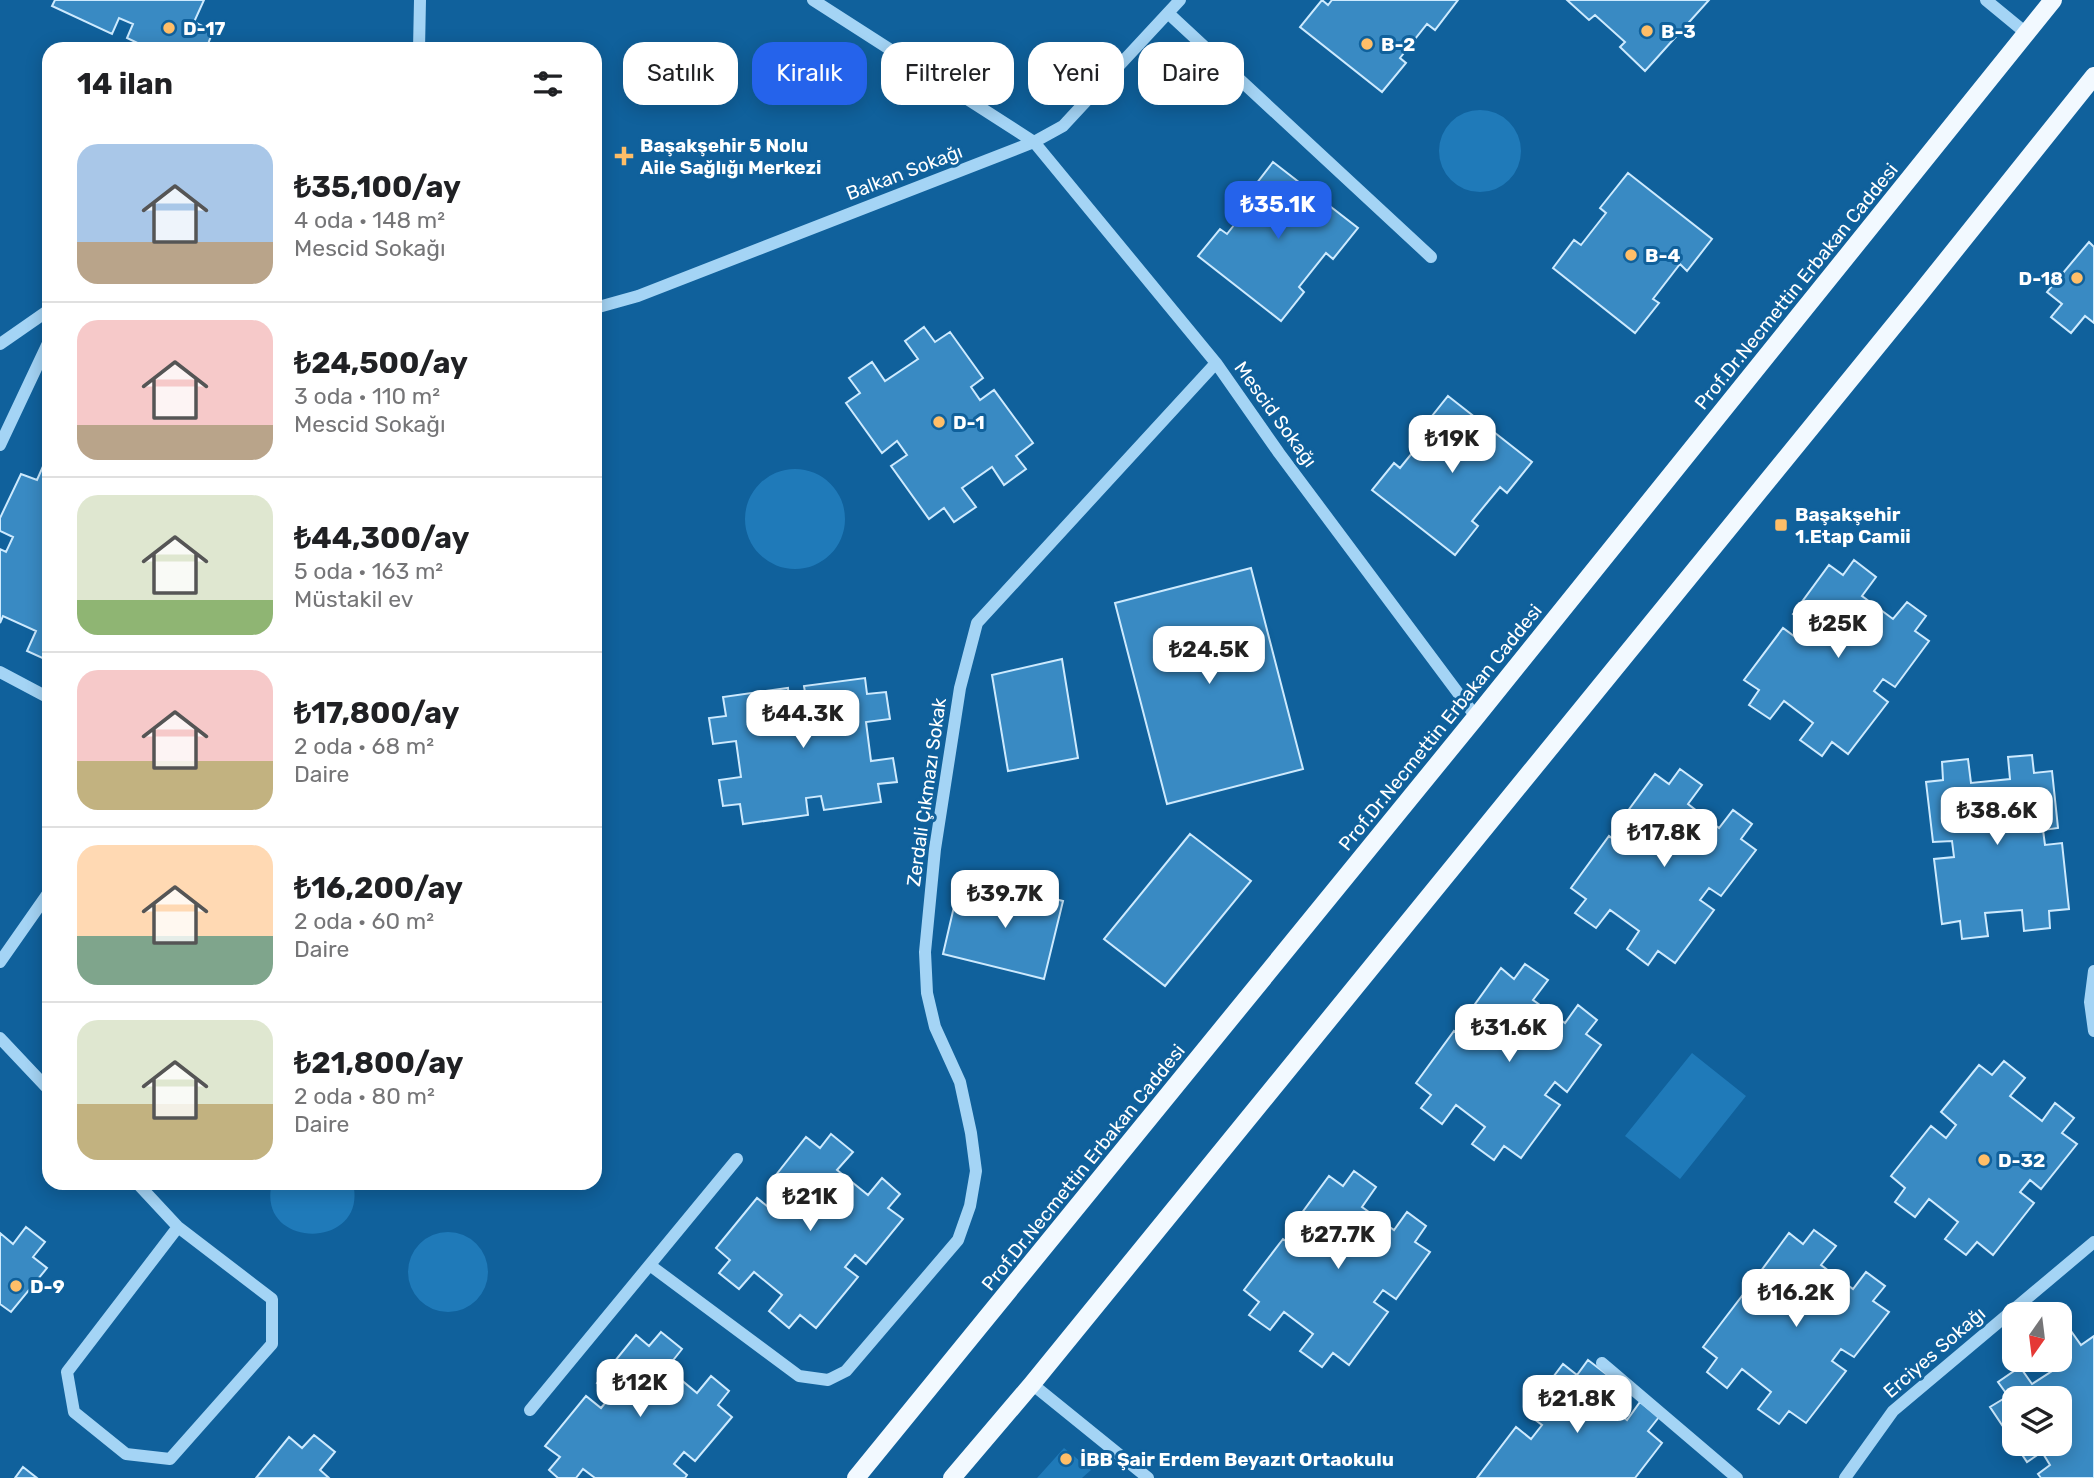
<!DOCTYPE html>
<html lang="tr">
<meta charset="utf-8">
<style>
:root{--surface:#fff;--page:#f2f2f2;--text:#202124;--muted:#757577;--line:#e0e0e0;--accent:#2563eb}
body{margin:0;font-family:Rubik,sans-serif;background:var(--page);color:var(--text);height:100vh;display:flex;flex-direction:column;font-size:26px;white-space:nowrap}
*{box-sizing:border-box;margin:0}
p{font-size:23px;color:var(--muted)}
.icon{flex:none;width:38px;height:38px;fill:none;stroke:currentColor;stroke-width:2;stroke-linecap:round;stroke-linejoin:round}
.map{position:relative;flex:1;overflow:hidden}
.details{position:absolute;left:42px;top:42px;width:560px;height:1148px;display:flex;flex-direction:column;background:var(--surface);border-radius:21px;box-shadow:0 4px 18px #0003}
.details>*{flex:none}
.guide{position:absolute;left:623px;top:42px;width:665px;height:63px;display:flex;gap:14px}
.needle{width:46px;rotate:194deg}
.tools{position:absolute;left:2002px;top:1302px;display:grid;gap:14px}
.tools a{display:grid;place-items:center;width:70px;height:70px;border-radius:14px;background:var(--surface);box-shadow:0 4px 18px #0003;font-size:35px}
.price{position:absolute;translate:-50% -60px;padding:0 16px;border-radius:14px;background:#fff;color:#222;font-size:23px;line-height:46px;filter:drop-shadow(0 2px 4px #0008)}
.price::after{content:'';position:absolute;left:50%;top:42px;width:21px;height:16px;margin-left:-10px;background:inherit;clip-path:polygon(0 0,100% 0,50% 100%)}
.price.active{background:var(--accent);color:#fff}
ul{padding:0;list-style:none}
li{display:flex;align-items:center;gap:21px;height:175px;padding:0 35px}
li+li{border-top:2px solid var(--line)}
li span{display:grid;place-items:center;flex:none;width:196px;height:140px;border-radius:21px;color:#555}
li>.icon{margin-inline-start:auto}
span .icon{width:84px;height:84px;fill:#fffc;stroke-width:1}
li b{font-size:30px}
h2{display:flex;justify-content:space-between;align-items:center;height:84px;padding:0 35px;font-size:30px}
.pill{padding:0 24px;border-radius:21px;background:var(--surface);box-shadow:0 4px 18px #0003;font-size:24px;line-height:63px}
.pill.active{background:var(--accent);color:#fff}
.map>svg:first-child{display:block}
.green{fill:#1f7ab9}
.building{fill:#398ac3;stroke:#cdeafe;stroke-width:2}
.lines{fill:none;stroke-linecap:round;stroke-linejoin:round}
.minor{stroke:#a4d4f5;stroke-width:12}
.major{stroke:#f2f9ff;stroke-width:18}
.poi-dot{fill:#ffbe68;stroke:#10619c;stroke-width:2.5}
.labels{text-anchor:middle;stroke-width:6;stroke-linejoin:round;paint-order:stroke}
.poi-label{font-size:19px;font-weight:bold;fill:#fff;stroke:#10619c;text-anchor:start}
.street-label{font-size:19px;fill:#fff;stroke:#10619c}
</style>
<div class="map">
<svg width="2094" height="1478" viewBox="0 0 2094 1478">
<rect width="100%" height="100%" fill="#10619c"/>
<path class="green" d="M1439 151a41 41 0 1 1 82 0a41 41 0 1 1-82 0Z
M745 519a50 50 0 1 1 100 0a50 50 0 1 1-100 0Z
M1692,1053L1746,1096L1680,1179L1625,1136Z
M272,1183H353C369,1251 255,1250 272,1183Z
M408 1272a40 40 0 1 1 80 0a40 40 0 1 1-80 0Z
M1064,1448L1091,1470L1082,1478H1037Z"/>
<path class="building" d="M55,0H204L194,22L213,31L206,49H195L187,45L185,49H150L127,38L133,24L119,18L112,34L52,6Z
M1322,0L1328,5L1332,0H1458L1435,30L1427,24L1400,58L1406,63L1382,92L1300,27Z
M1567,0H1709L1645,71L1620,47L1625,42L1595,15L1589,20Z
M1273,162L1358,228L1333,259L1326,253L1299,287L1304,292L1281,321L1198,256L1220,229L1227,234L1252,202L1246,197Z
M1628,173L1712,239L1687,271L1680,264L1653,299L1659,303L1635,333L1553,268L1574,240L1581,245L1606,213L1600,208Z
M2089,242L2094,247V323L2085,316L2071,333L2051,317L2062,304L2047,292Z
M924,327L935,342L950,332L983,378L971,387L980,400L994,390L1033,443L1016,456L1026,469L1004,485L992,467L962,488L976,507L954,522L944,508L929,519L891,466L907,455L897,441L882,453L846,403L860,393L849,378L872,362L885,381L918,359L905,341Z
M1448,396L1532,462L1507,493L1500,487L1472,521L1478,526L1455,555L1372,490L1394,463L1400,468L1426,436L1420,431Z
M44,464L49,466V661L27,651L36,631L3,616L0,623V549L6,552L13,537L0,531V518L21,474L37,480Z
M1854,560L1876,577L1862,596L1893,619L1907,602L1926,616L1915,631L1929,641L1895,687L1883,679L1874,691L1888,702L1848,754L1832,742L1822,756L1800,740L1813,723L1784,701L1770,719L1749,705L1759,690L1744,680L1783,628L1798,639L1808,625L1793,614L1829,565L1843,575Z
M1251,568L1303,769L1167,804L1115,603Z
M1062,659L1078,758L1008,771L992,675Z
M865,678L867,694L886,692L890,719L866,722L871,761L893,758L897,782L878,784L881,802L824,810L821,796L806,798L808,815L743,824L740,804L723,806L719,780L741,777L736,741L713,744L709,718L726,716L723,697L788,688L790,708L807,705L804,686Z
M2032,755L2034,773L2052,771L2058,828L2043,830L2045,845L2062,843L2069,909L2049,911L2050,928L2024,931L2022,910L1985,913L1988,936L1962,939L1960,921L1942,924L1934,859L1954,857L1952,841L1933,842L1926,782L1943,780L1942,762L1968,759L1971,783L2010,779L2008,757Z
M1680,769L1702,785L1688,804L1719,828L1733,810L1752,824L1741,839L1756,850L1721,896L1709,888L1700,900L1714,910L1675,963L1658,951L1648,965L1627,949L1639,931L1610,910L1596,928L1575,913L1586,899L1571,888L1609,836L1625,848L1635,834L1619,823L1655,774L1669,784Z
M1190,834L1251,881L1165,986L1104,939Z
M984,881L1063,901L1044,979L943,954L956,898L979,904Z
M1525,964L1548,980L1533,1000L1565,1023L1578,1005L1597,1020L1586,1034L1601,1045L1567,1092L1555,1082L1545,1095L1560,1105L1521,1158L1504,1146L1494,1160L1472,1144L1485,1127L1456,1105L1442,1124L1421,1108L1431,1095L1416,1083L1454,1031L1470,1043L1480,1030L1465,1018L1501,968L1514,979Z
M2004,1061L2025,1078L2010,1096L2042,1121L2055,1103L2074,1118L2062,1133L2077,1144L2041,1189L2030,1180L2020,1192L2034,1203L1993,1255L1977,1242L1966,1255L1945,1239L1958,1222L1929,1199L1915,1217L1895,1202L1905,1188L1891,1176L1931,1126L1946,1138L1956,1125L1941,1112L1979,1065L1992,1075Z
M831,1134L853,1152L837,1170L868,1195L882,1178L900,1194L888,1208L903,1219L866,1264L855,1255L845,1267L858,1277L816,1328L800,1315L789,1328L769,1311L782,1295L754,1272L739,1289L719,1273L730,1260L716,1248L757,1198L772,1210L783,1197L768,1185L806,1137L820,1148Z
M1354,1171L1376,1187L1362,1207L1394,1230L1407,1212L1426,1226L1415,1242L1430,1252L1396,1299L1383,1290L1374,1302L1388,1312L1349,1365L1333,1353L1322,1367L1300,1351L1313,1334L1284,1312L1270,1330L1249,1315L1259,1302L1244,1290L1283,1239L1299,1250L1309,1236L1293,1225L1329,1176L1343,1186Z
M26,1227L45,1242L33,1257L47,1268L11,1312L0,1304V1233L13,1244Z
M1814,1230L1836,1246L1821,1265L1853,1289L1866,1272L1885,1286L1873,1301L1889,1312L1854,1357L1841,1349L1832,1361L1846,1371L1806,1423L1789,1411L1779,1424L1758,1409L1771,1392L1742,1369L1727,1388L1707,1372L1717,1358L1703,1347L1742,1296L1757,1308L1768,1294L1752,1283L1789,1233L1803,1244Z
M2071,1331L2081,1345L2094,1336V1478H2041L2038,1474L2050,1465L2042,1452L2027,1462L2015,1444H2060V1398H2014V1443L1990,1407L2008,1396L1998,1382L2020,1367L2032,1384L2063,1364L2060,1360V1339Z
M661,1332L682,1349L667,1368L697,1393L711,1376L729,1391L718,1405L732,1417L695,1461L684,1452L674,1464L687,1475L685,1478H595L583,1469L576,1478H558L549,1470L560,1457L545,1446L586,1396L601,1408L612,1395L597,1383L636,1335L649,1346Z
M1588,1360L1610,1377L1595,1396L1627,1420L1640,1402L1659,1417L1648,1431L1662,1443L1635,1478H1477L1516,1427L1531,1439L1542,1425L1526,1413L1563,1364L1577,1375Z
M314,1435L335,1452L320,1470L329,1478H256L289,1437L302,1448Z
M23,1467L37,1478H15Z"/>
<g class="lines">
<path class="minor" d="M813,0L1034,142L1216,363L1279,453L1476,717
M1986,0L2026,33
M1168,13L1431,257
M419,49L420,0
M595,308L638,296L1034,142L1063,126L1180,0
M0,344L49,310
M0,445L49,341
M0,672L49,698
M0,962L49,892
M2094,971L2090,1002L2094,1031
M0,1038L49,1090
M137,1183L178,1227L272,1299V1344L170,1459L126,1454L74,1412L67,1372L178,1227
M651,1266L799,1376L828,1380L846,1371L958,1240L970,1206L976,1171L971,1133L960,1082L935,1027L927,993L925,952L935,849L960,688L977,623L1216,363
M1602,1363L1737,1478
M1032,1384L1148,1478
M530,1410L737,1159
M1845,1478L1893,1411L2094,1242"/>
<path class="major" d="M856,1478L1476,717L2053,0
M952,1478L1032,1384L1918,296L2094,76"/>
</g>
<g class="poi-dot">
<circle cx="169" cy="28" r="7"/>
<circle cx="1647" cy="31" r="7"/>
<circle cx="1367" cy="44" r="7"/>
<path d="M620.5 145.5h7v7h7v7h-7v7h-7v-7h-7v-7h7z"/>
<circle cx="1631" cy="255" r="7"/>
<circle cx="2077" cy="278" r="7"/>
<circle cx="939" cy="422" r="7"/>
<rect x="1774" y="518" width="14" height="14" rx="3.5"/>
<circle cx="1984" cy="1160" r="7"/>
<circle cx="16" cy="1286" r="7"/>
<circle cx="1066" cy="1459" r="7"/>
</g>
<g class="labels">
<g class="poi-label">
<text x="183" y="35">D-17</text>
<text x="1661" y="38">B-3</text>
<text x="1381" y="51">B-2</text>
<text x="640" y="152">Başakşehir 5 Nolu<tspan x="640" dy="22">Aile Sağlığı Merkezi</tspan></text>
<text x="1645" y="262">B-4</text>
<text x="2063" y="285" text-anchor="end">D-18</text>
<text x="953" y="429">D-1</text>
<text x="1795" y="521">Başakşehir<tspan x="1795" dy="22">1.Etap Camii</tspan></text>
<text x="1998" y="1167">D-32</text>
<text x="30" y="1293">D-9</text>
<text x="1080" y="1466">İBB Şair Erdem Beyazıt Ortaokulu</text>
</g>
<g class="street-label">
<text transform="translate(904 172) rotate(-21)" y="7">Balkan Sokağı</text>
<text transform="translate(1796 286) rotate(-51)" y="7">Prof.Dr.Necmettin Erbakan Caddesi</text>
<text transform="translate(1276 414) rotate(54)" y="7">Mescid Sokağı</text>
<text transform="translate(1440 727) rotate(-51)" y="7">Prof.Dr.Necmettin Erbakan Caddesi</text>
<text transform="translate(926 792) rotate(-82)" y="7">Zerdali Çıkmazı Sokak</text>
<text transform="translate(1083 1167) rotate(-51)" y="7">Prof.Dr.Necmettin Erbakan Caddesi</text>
<text transform="translate(1934 1352) rotate(-41)" y="7">Erciyes Sokağı</text>
</g>
</g>
</svg>
<div class="tools">
<a><svg class="needle" viewBox="-14 -14 28 28"><path d="M0-13l5 13h-10z" fill="#e53935"/><path d="M0 13l5-13h-10z" fill="#757577"/></svg></a>
<a><svg class="icon" aria-label="layers" viewBox="0 0 24 24"><path d="M12 4l9 5-9 5-9-5zM3 14l9 5 9-5"/></svg></a>
</div>
<b class="price active" style="left:1278px;top:241px">₺35.1K</b>
<b class="price" style="left:1452px;top:475px">₺19K</b>
<b class="price" style="left:1838px;top:660px">₺25K</b>
<b class="price" style="left:1209px;top:686px">₺24.5K</b>
<b class="price" style="left:803px;top:750px">₺44.3K</b>
<b class="price" style="left:1997px;top:847px">₺38.6K</b>
<b class="price" style="left:1664px;top:869px">₺17.8K</b>
<b class="price" style="left:1005px;top:930px">₺39.7K</b>
<b class="price" style="left:1509px;top:1064px">₺31.6K</b>
<b class="price" style="left:810px;top:1233px">₺21K</b>
<b class="price" style="left:1338px;top:1271px">₺27.7K</b>
<b class="price" style="left:1796px;top:1329px">₺16.2K</b>
<b class="price" style="left:640px;top:1419px">₺12K</b>
<b class="price" style="left:1577px;top:1435px">₺21.8K</b>
<div class="guide">
<a class="pill">Satılık</a>
<a class="pill active">Kiralık</a>
<a class="pill">Filtreler</a>
<a class="pill">Yeni</a>
<a class="pill">Daire</a>
</div>
<section class="details">
<h2>14 ilan<svg class="icon" aria-label="filters" viewBox="0 0 24 24"><path d="M4 7h16M4 17h16"/><circle cx="9" cy="7" r="2"/><circle cx="15" cy="17" r="2"/></svg></h2>
<ul>
<li><span style="background:linear-gradient(#a9c7e8 70%,#b9a48a 0)"><svg class="icon" aria-label="home" viewBox="0 0 24 24"><path d="M3 11l9-7 9 7M6 9v11h12V9"/></svg></span><div><b>₺35,100/ay</b><p>4 oda · 148 m²</p><p>Mescid Sokağı</p></div></li>
<li><span style="background:linear-gradient(#f6c9c9 75%,#b9a48a 0)"><svg class="icon" aria-label="home" viewBox="0 0 24 24"><path d="M3 11l9-7 9 7M6 9v11h12V9"/></svg></span><div><b>₺24,500/ay</b><p>3 oda · 110 m²</p><p>Mescid Sokağı</p></div></li>
<li><span style="background:linear-gradient(#dfe7d0 75%,#8fb573 0)"><svg class="icon" aria-label="home" viewBox="0 0 24 24"><path d="M3 11l9-7 9 7M6 9v11h12V9"/></svg></span><div><b>₺44,300/ay</b><p>5 oda · 163 m²</p><p>Müstakil ev</p></div></li>
<li><span style="background:linear-gradient(#f6c9c9 65%,#c2b280 0)"><svg class="icon" aria-label="home" viewBox="0 0 24 24"><path d="M3 11l9-7 9 7M6 9v11h12V9"/></svg></span><div><b>₺17,800/ay</b><p>2 oda · 68 m²</p><p>Daire</p></div></li>
<li><span style="background:linear-gradient(#ffd9b3 65%,#7fa58c 0)"><svg class="icon" aria-label="home" viewBox="0 0 24 24"><path d="M3 11l9-7 9 7M6 9v11h12V9"/></svg></span><div><b>₺16,200/ay</b><p>2 oda · 60 m²</p><p>Daire</p></div></li>
<li><span style="background:linear-gradient(#dfe7d0 60%,#c2b280 0)"><svg class="icon" aria-label="home" viewBox="0 0 24 24"><path d="M3 11l9-7 9 7M6 9v11h12V9"/></svg></span><div><b>₺21,800/ay</b><p>2 oda · 80 m²</p><p>Daire</p></div></li>
</ul>
</section>
</div>
